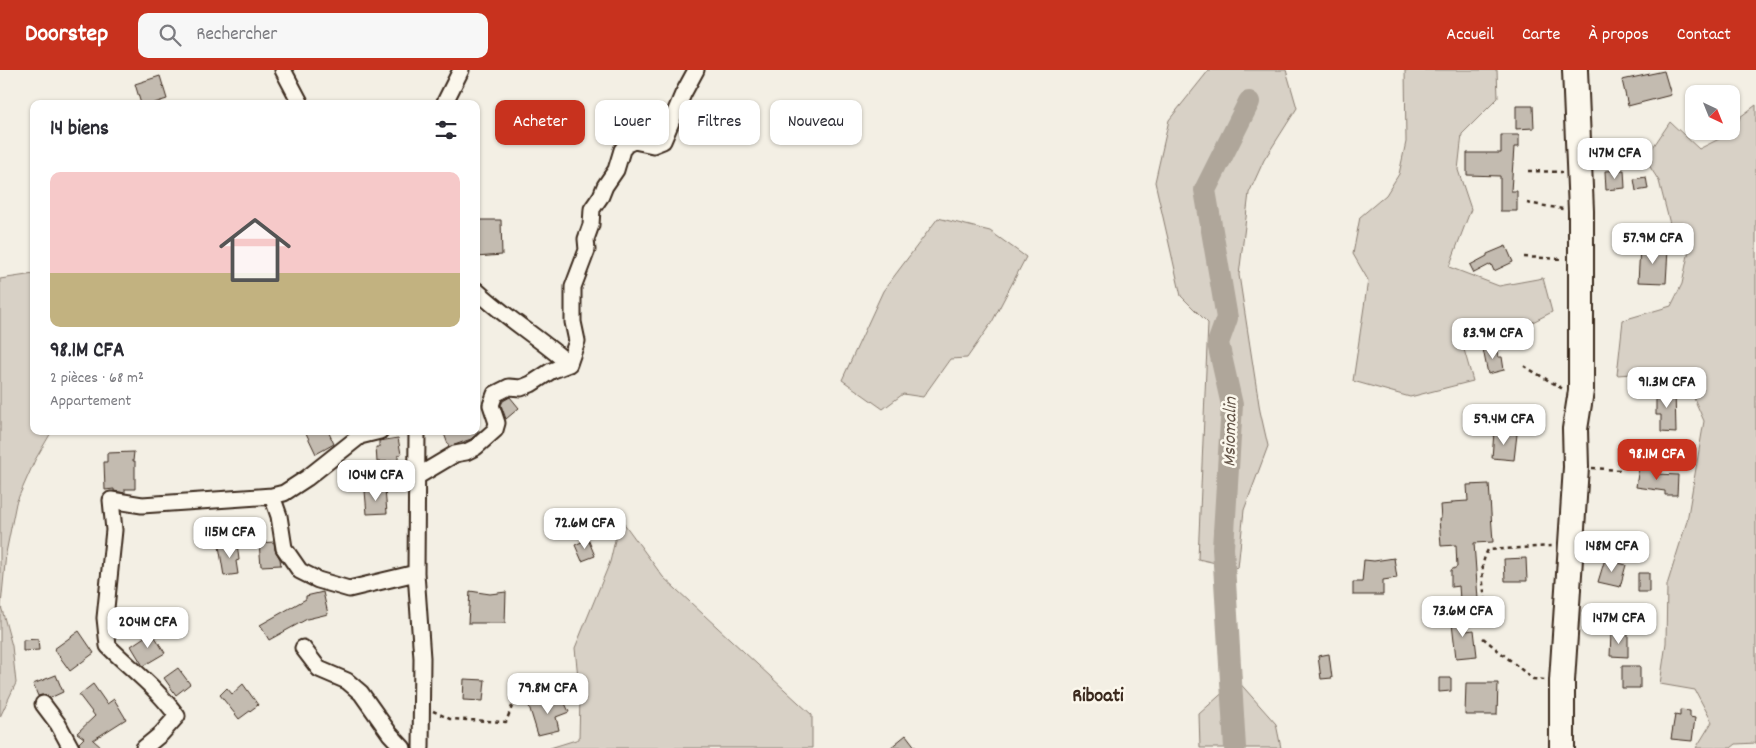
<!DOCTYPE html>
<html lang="fr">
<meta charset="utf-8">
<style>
:root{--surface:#fff;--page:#f7f7f7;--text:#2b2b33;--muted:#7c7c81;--line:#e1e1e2;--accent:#c8321e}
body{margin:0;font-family:Dekko,sans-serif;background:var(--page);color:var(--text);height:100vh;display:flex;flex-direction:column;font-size:19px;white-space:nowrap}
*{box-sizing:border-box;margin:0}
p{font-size:16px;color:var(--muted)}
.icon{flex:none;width:28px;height:28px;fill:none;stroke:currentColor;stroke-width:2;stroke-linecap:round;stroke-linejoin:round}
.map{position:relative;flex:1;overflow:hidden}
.sheet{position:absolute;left:30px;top:30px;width:450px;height:335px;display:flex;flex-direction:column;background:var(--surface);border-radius:10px;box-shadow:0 1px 4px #0004}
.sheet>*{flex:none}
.hud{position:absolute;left:495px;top:30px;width:475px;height:45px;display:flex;gap:10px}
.needle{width:32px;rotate:137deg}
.controls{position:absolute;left:1685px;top:15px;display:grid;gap:10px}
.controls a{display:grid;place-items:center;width:55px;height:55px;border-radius:10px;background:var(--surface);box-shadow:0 1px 4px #0004;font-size:25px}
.price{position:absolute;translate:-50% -42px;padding:0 11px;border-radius:10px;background:#fff;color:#222;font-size:16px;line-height:32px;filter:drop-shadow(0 1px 2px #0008)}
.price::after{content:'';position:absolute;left:50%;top:30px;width:15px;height:11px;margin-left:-8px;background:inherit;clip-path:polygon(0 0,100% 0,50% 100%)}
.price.on{background:var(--accent);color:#fff}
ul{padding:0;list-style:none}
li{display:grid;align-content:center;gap:10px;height:265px;padding:0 20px}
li+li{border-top:1px solid var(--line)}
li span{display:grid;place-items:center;height:155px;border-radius:10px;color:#555}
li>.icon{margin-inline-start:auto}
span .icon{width:90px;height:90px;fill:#fffc;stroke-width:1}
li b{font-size:21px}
h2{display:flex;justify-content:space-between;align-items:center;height:60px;padding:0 20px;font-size:21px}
.pill{padding:0 18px;border-radius:10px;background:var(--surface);box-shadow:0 1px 4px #0004;font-size:18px;line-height:45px}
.pill.on{background:var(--accent);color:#fff}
header{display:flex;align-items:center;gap:30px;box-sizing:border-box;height:70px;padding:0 25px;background:var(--accent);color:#fff}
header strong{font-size:24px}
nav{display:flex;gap:28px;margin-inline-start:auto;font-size:18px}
.search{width:350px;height:45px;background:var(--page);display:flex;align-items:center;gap:12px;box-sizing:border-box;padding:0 18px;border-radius:10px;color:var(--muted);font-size:19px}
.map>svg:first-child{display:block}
.green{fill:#d8d1c6;stroke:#8a7e72}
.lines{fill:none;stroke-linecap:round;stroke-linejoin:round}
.river{stroke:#afa69a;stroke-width:22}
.building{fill:#c3bbb0;stroke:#3b2a1e}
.minor-casing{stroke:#3b2a1e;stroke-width:19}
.primary-casing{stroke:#3b2a1e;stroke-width:28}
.path{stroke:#3b2a1e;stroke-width:2.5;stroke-dasharray:4 4;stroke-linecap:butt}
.minor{stroke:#fbf7ec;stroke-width:15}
.primary{stroke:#fbf7ec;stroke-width:24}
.labels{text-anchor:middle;stroke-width:5;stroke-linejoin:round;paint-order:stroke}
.water-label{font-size:19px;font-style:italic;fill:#645549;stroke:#fbf7ec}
.quarter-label{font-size:20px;font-weight:bold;fill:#3b2a1e;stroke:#fbf7ec}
</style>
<header>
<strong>Doorstep</strong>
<div class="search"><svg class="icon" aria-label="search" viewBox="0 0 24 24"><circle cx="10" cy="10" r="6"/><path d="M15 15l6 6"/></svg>Rechercher</div>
<nav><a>Accueil</a><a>Carte</a><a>À propos</a><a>Contact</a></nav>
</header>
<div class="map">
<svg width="1756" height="678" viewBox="0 0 1756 678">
<rect width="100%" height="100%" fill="#f3efe4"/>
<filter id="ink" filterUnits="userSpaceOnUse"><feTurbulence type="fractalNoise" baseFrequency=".02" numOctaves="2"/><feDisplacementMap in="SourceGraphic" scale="10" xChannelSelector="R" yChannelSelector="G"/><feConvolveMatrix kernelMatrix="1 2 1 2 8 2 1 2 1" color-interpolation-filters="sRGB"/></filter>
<g filter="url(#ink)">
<path class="green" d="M1209,0H1286L1297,38L1264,90L1249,123L1239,205L1260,341L1268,376L1244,440L1238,498L1198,489L1208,253L1181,226L1155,112L1169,50Z
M1405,0H1497L1498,28L1462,64L1458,100L1471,139L1449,197L1499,216L1543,208L1552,242L1523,257L1486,256L1463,276L1473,311L1410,327L1353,311L1368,210L1353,184L1360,147L1386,125L1399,104L1406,72Z
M1756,35V673L1736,674L1731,678H1696L1712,652L1695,620L1660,614L1666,573L1667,515L1687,451L1704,351L1682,301L1617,305L1623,250L1671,236L1682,214L1689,180L1670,154L1659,111L1645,89L1670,52L1699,79L1735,61L1740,47Z
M938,148L990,161L1026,187L992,252L967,288L950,289L923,327L903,324L883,339L842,310L883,221Z
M34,204V361H52L35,390L16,433L6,483L1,536L12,576L16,613L0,647V209Z
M620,448L663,507L812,645V678H550L579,669L580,627L575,578L610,492Z
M1237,610L1276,654L1281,678H1200L1199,644Z"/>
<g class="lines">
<path class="river" d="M1235,678L1223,478L1232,335L1218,273L1227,248L1205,120L1249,32"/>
</g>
<path class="building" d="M1664,1L1671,25L1628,36L1622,10Z
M160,6L167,29L151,34H141L135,14Z
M1516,36H1533L1534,58L1516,59Z
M1501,65H1519V77H1514L1511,121H1517V141H1500V106L1467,105V83H1501Z
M1624,100L1625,118L1606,120L1605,101Z
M1646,107L1648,119L1636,121L1634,109Z
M476,150H501L502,185L476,187Z
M1506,176L1513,192L1494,201L1491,194L1474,203L1470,195L1487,186V184Z
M1640,178L1668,179L1666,213L1638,212Z
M1496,276L1498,287H1502L1504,300L1488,304L1483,279Z
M1656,319H1675L1676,363L1661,362V345H1656Z
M510,327L519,338L506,349L501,335L503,331Z
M305,361H328L334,374L316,384Z
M443,361H480L471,369L449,377Z
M1494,362L1517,364L1514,390L1492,388Z
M398,368L401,384L398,385V391L377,392L376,377H379V371Z
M134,382L133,391H135V419H125V423L114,421V419L105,420L104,392H107V383Z
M1639,397L1656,399V404L1678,405L1677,425H1665V421L1636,417Z
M1489,414L1493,472L1474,473L1478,529L1460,530L1459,516L1451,517V500L1457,497L1456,475L1441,476L1439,449H1441L1440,435L1452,434V432L1468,431L1467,415Z
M385,419L387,443L367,444L365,421Z
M588,469L595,486L582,491L575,475Z
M1602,470L1616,473L1613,488L1599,485Z
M274,472L275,480L280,489L281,495L261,496L259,473Z
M237,473L239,490L236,491L238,504L224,506L219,476Z
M1394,488L1397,508L1383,510V525H1353V512H1362L1364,490L1374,491Z
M1526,488L1527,511H1505L1504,489Z
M1605,489L1626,495L1620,517L1598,512Z
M1638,503H1649V522H1638Z
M470,521L490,524L506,522L505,553H468Z
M323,522L328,544L307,549L269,570L260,555L306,529V526Z
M1646,542L1647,558L1632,560L1630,544Z
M1451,544L1470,549L1466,561L1474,560L1477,586L1456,588Z
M79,561L94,583L70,601L54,579Z
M152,562L165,583L143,596L131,576Z
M1611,563H1628V587L1610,586Z
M38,569L39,580L23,581V570Z
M1329,584L1332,608L1321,609L1318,586Z
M1622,596H1640V618H1622Z
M178,598L190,614L176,625L164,608Z
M56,605L63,622L50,628L42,625L38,626L33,614Z
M1439,608H1451V621L1439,622Z
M464,609L485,610L483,631L463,630Z
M1466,613H1498L1497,645H1465Z
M93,614L107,634L114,629L126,649L93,670L102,678H80L79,673L84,668L77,663L95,646L79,625Z
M243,614L258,635L239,649L220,625L227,618L232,624Z
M550,629L551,632L563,629L569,642L556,647L559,660L538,665L529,636Z
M1680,640L1690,641V647L1695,648L1692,671L1671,669L1675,645L1680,646Z
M906,665L916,678H890Z"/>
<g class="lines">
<defs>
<path id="minor" d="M283,0L301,34
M444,34L461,0
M476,220C505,247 539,268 569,294
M417,361L416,503L422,588L421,678
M418,406L455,384L466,382L476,377L495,360L497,353L491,335L495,324L509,317L521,318L531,314L551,301L569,294L577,271L573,252V217L587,180L586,169L591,155L592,139L601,126L605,116L616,100L622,80L627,74L634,71L653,75L663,71L683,24L696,0
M272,426L279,446L284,478L300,501L318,510L349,519L416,503
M303,578L319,599L347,611L361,623L390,664L403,678
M43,634L58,654L71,678
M144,678L161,664L177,646C158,619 131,599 108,576L105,548L114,460L111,430L142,435L272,426L284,423L307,408L360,366L380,361"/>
<path id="primary" d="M1562,678V611L1576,397L1575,359L1581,321V141L1575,0"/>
</defs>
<use href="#minor" class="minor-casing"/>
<use href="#primary" class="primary-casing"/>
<path class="path" d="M1528,101L1562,102
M1527,133L1563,139
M1524,187L1563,189
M1524,296L1563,319
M1592,398L1620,400
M1487,539C1484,521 1478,496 1488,480L1553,476
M1483,568L1533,609L1545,610
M433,641L450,649L506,652L514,631"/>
<use href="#minor" class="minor"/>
<use href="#primary" class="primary"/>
</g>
</g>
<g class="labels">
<g class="water-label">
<text transform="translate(1228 362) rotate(-89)" y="7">Msiomalin</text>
</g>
<g class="quarter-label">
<text x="1098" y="631">Riboati</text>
</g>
</g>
</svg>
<div class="controls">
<a><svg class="needle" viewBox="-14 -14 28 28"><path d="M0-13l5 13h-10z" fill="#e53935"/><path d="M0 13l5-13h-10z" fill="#7c7c81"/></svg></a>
</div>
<b class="price" style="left:1615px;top:110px">147M CFA</b>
<b class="price" style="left:1653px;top:195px">57.9M CFA</b>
<b class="price" style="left:1493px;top:290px">83.9M CFA</b>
<b class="price" style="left:1667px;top:339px">91.3M CFA</b>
<b class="price" style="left:1504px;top:376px">59.4M CFA</b>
<b class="price on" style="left:1657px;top:411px">98.1M CFA</b>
<b class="price" style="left:376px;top:432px">104M CFA</b>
<b class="price" style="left:585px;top:480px">72.6M CFA</b>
<b class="price" style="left:230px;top:489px">115M CFA</b>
<b class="price" style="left:1612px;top:503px">148M CFA</b>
<b class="price" style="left:1463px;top:568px">73.6M CFA</b>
<b class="price" style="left:1619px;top:575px">147M CFA</b>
<b class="price" style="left:148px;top:579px">204M CFA</b>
<b class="price" style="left:548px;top:645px">79.8M CFA</b>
<div class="hud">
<a class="pill on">Acheter</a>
<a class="pill">Louer</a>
<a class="pill">Filtres</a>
<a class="pill">Nouveau</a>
</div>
<section class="sheet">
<h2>14 biens<svg class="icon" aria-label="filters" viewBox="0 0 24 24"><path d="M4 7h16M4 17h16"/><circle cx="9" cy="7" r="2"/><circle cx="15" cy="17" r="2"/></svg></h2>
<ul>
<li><span style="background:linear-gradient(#f6c9c9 65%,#c2b280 0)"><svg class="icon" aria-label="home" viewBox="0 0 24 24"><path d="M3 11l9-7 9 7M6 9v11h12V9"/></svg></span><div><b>98.1M CFA</b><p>2 pièces · 68 m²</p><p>Appartement</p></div></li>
</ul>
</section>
</div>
